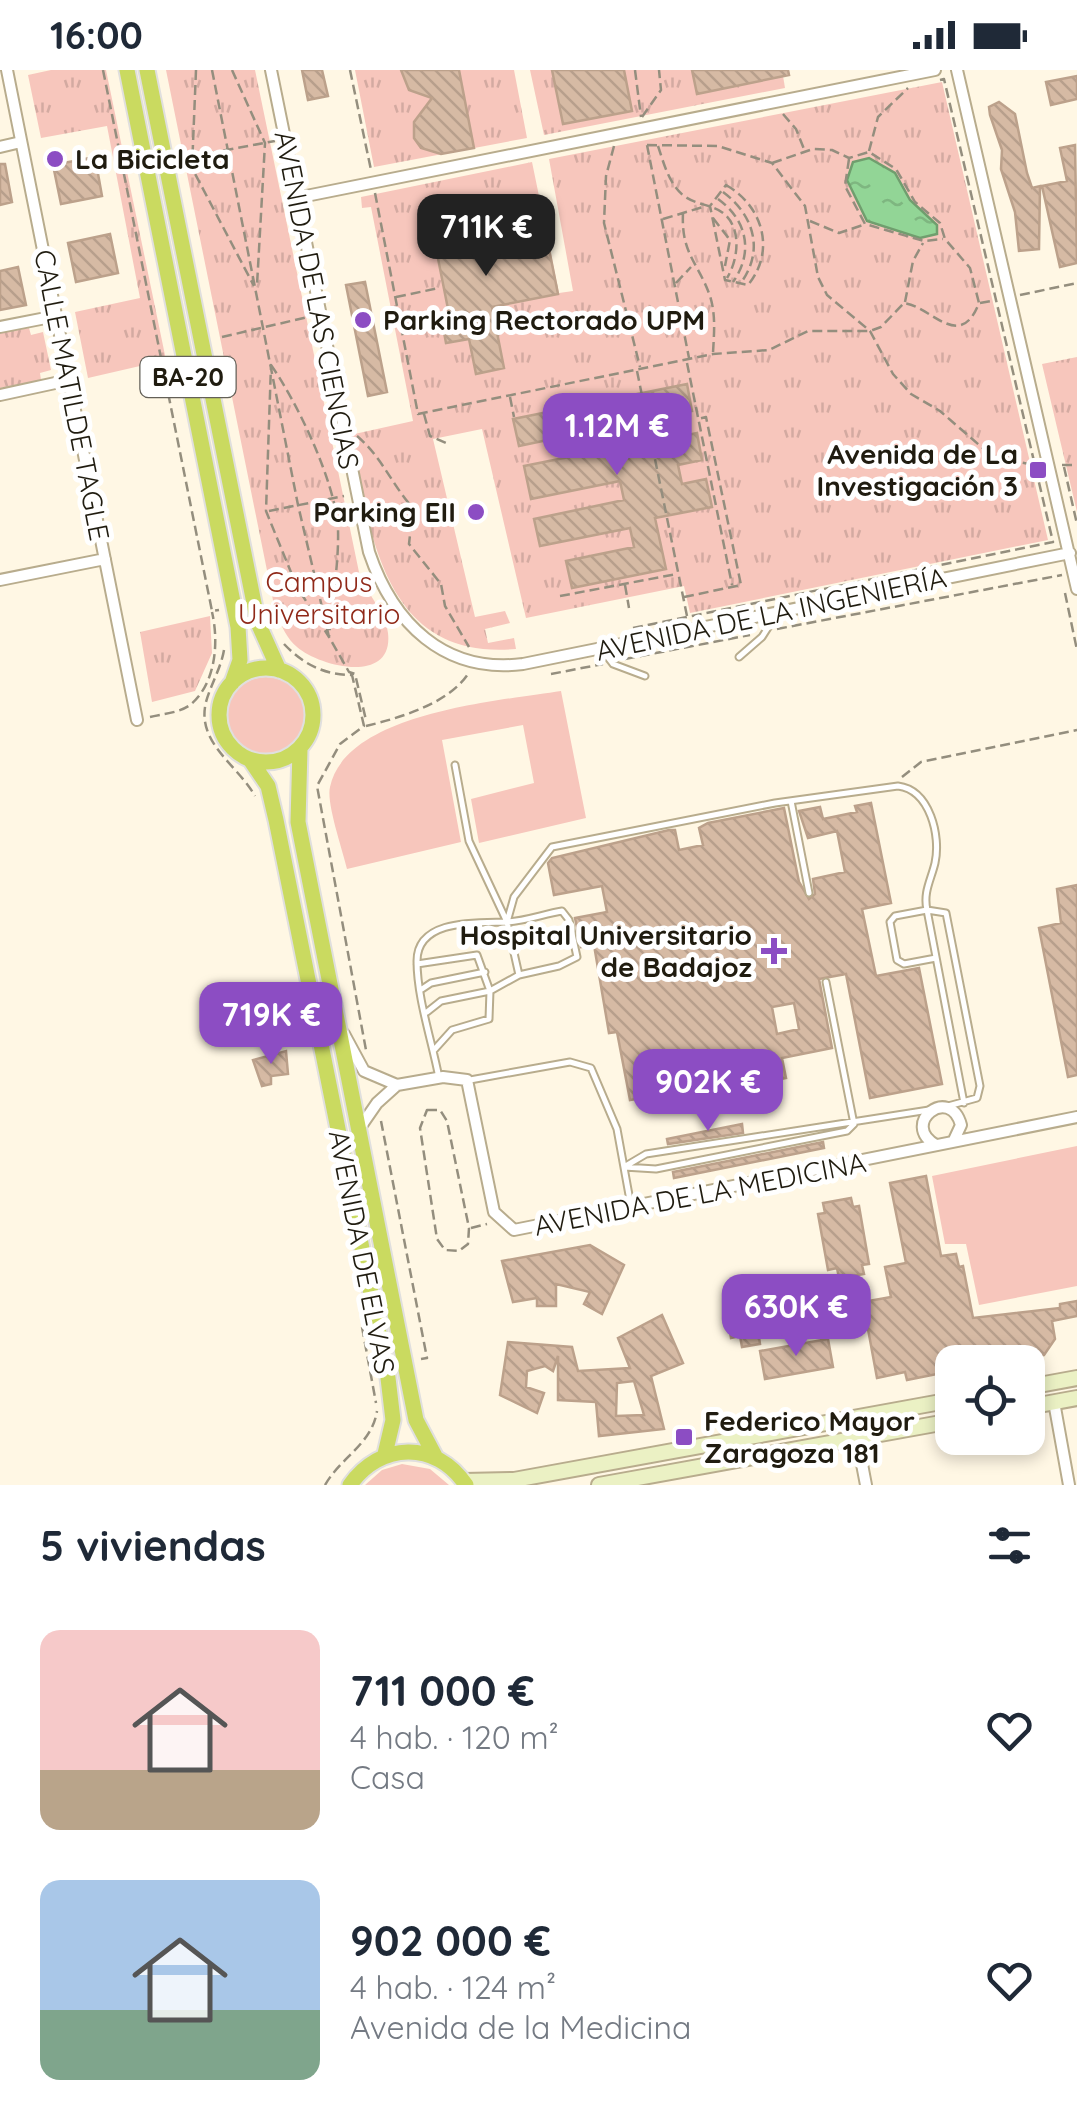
<!DOCTYPE html>
<html lang="es">
<meta charset="utf-8">
<style>
:root{--surface:#fff;--page:#f2f2f3;--text:#1f2937;--muted:#747a83;--accent:#8c4dc3}
body{margin:0;font-family:Quicksand,sans-serif;background:var(--page);color:var(--text);height:100vh;display:flex;flex-direction:column;font-size:38px;white-space:nowrap}
*{box-sizing:border-box;margin:0}
p{font-size:32px;color:var(--muted)}
.icon{flex:none;width:55px;height:55px;fill:none;stroke:currentColor;stroke-width:2;stroke-linecap:round;stroke-linejoin:round}
.map{position:relative;height:1415px;overflow:hidden}
.panel{display:flex;flex-direction:column;background:var(--surface);flex:1}
.panel>*{flex:none}
.buttons{position:absolute;left:935px;top:1275px;display:grid;gap:20px}
.buttons a{display:grid;place-items:center;width:110px;height:110px;border-radius:20px;background:var(--surface);box-shadow:0 5px 15px #0003;font-size:50px}
.price{position:absolute;translate:-50% -85px;padding:0 22px;border-radius:20px;background:var(--accent);color:#fff;font-size:32px;line-height:65px;filter:drop-shadow(0 2px 5px #0008)}
.price::after{content:'';position:absolute;left:50%;top:60px;width:30px;height:22px;margin-left:-15px;background:inherit;clip-path:polygon(0 0,100% 0,50% 100%)}
.price.current{background:#222;color:#fff}
ul{padding:0;list-style:none}
li{display:flex;align-items:center;gap:30px;height:250px;padding:0 40px}
li span{display:grid;place-items:center;flex:none;width:280px;height:200px;border-radius:20px;color:#555}
li>.icon{margin-inline-start:auto}
span .icon{width:120px;height:120px;fill:#fffc;stroke-width:1}
li b{font-size:42px}
h2{display:flex;justify-content:space-between;align-items:center;height:120px;padding:0 40px;font-size:42px}
.status{display:flex;justify-content:space-between;align-items:center;height:70px;padding:0 50px;background:var(--surface);direction:ltr}
.status svg{height:28px;fill:currentColor}
.map>svg:first-child{display:block}
.green{fill:#f7c6bc}
.park{fill:url(#park-tufts)}
.water{fill:url(#water-ripples);stroke:#709e6e;stroke-width:2.5}
.building{fill:url(#building-back-hatch);stroke:#bca18b;stroke-width:2.5;fill-rule:evenodd}
.lines{fill:none;stroke-linecap:round;stroke-linejoin:round}
.service-casing{stroke:#b8ac8d;stroke-width:9}
.minor-casing{stroke:#b8ac8d;stroke-width:14}
.secondary-casing{stroke:#b8ac8d;stroke-width:18}
.trunk-casing{stroke:#e0dfde;stroke-width:19}
.path{stroke:#948e7e;stroke-width:2.5;stroke-dasharray:10 5;stroke-linecap:butt}
.service{stroke:#fff;stroke-width:5}
.minor{stroke:#fff;stroke-width:10}
.secondary{stroke:#ebf1c4;stroke-width:14}
.trunk{stroke:#cada60;stroke-width:15}
.poi-dot{fill:#8c4dc3;stroke:#fff;stroke-width:4}
.labels{text-anchor:middle;stroke-width:10;stroke-linejoin:round;paint-order:stroke}
.shield{fill:#fff;stroke:#636058;stroke-width:2.5}
.shield-label{font-size:25px;font-weight:bold;fill:#201c10}
.poi-label{font-size:28px;font-weight:bold;fill:#201c10;stroke:#fff;text-anchor:start}
.street-label{font-size:28px;fill:#201c10;stroke:#fff}
.park-label{font-size:28px;fill:#902919;stroke:#fff}
</style>
<div class="status"><b>16:00</b><svg viewBox="0 0 49 12"><path d="M0 12V9h3v3zM5 12V6h3v6zM10 12V3h3v9zM15 12V0h3v12zM26 1h20v11H26zM47 4h2v5h-2z"/></svg></div>
<div class="map">
<svg width="1077" height="1415" viewBox="0 0 1077 1415">
<defs>
<pattern id="park-tufts" width="24" height="20" patternUnits="userSpaceOnUse" patternTransform="scale(2.5)"><rect width="24" height="20" fill="#f7c6bc"/><path d="M3 7l-1-3M5 7V3M7 7l1-3M15 17l-1-3M17 17v-4M19 17l1-3" fill="none" stroke="#d3aaa1"/></pattern>
<pattern id="water-ripples" width="26" height="14" patternUnits="userSpaceOnUse" patternTransform="scale(2.5)"><rect width="26" height="14" fill="#92d596"/><path d="M2 4q2-2 4 0t4 0M15 11q2-2 4 0t4 0" fill="none" stroke="#7eb680"/></pattern>
<pattern id="building-back-hatch" width="6" height="6" patternUnits="userSpaceOnUse" patternTransform="scale(2.5)"><rect width="6" height="6" fill="#d6baa4"/><path d="M-1 5l2 2M0 0l6 6M5-1l2 2" fill="none" stroke="#b79f8c"/></pattern>
</defs>
<rect width="100%" height="100%" fill="#fff7e4"/>
<path class="green" d="M227 646a39 39 0 1 1 78 0a39 39 0 1 1-78 0Z
M561,621L586,748L479,773L471,729L534,713L523,655L442,670L461,772L347,799C343,781 326,733 330,717C346,642 500,631 561,621Z
M1077,1076V1216L979,1235L966,1174H945L932,1106Z
M402,1394L430,1399L449,1415H365L382,1400Z"/>
<path class="park" d="M51,0H106L166,290L88,308L75,242L140,228L107,56L41,68L28,5Z
M166,0H255L360,507C368,523 386,545 388,563C394,615 320,597 297,577C287,569 282,556 276,545Z
M355,0H514L527,68L374,97Z
M530,0H692L783,6L785,18L544,65Z
M942,12L1048,470L690,543L684,516L526,548L482,359L433,369L475,547L505,541L510,553L485,559L488,573L514,568L516,579C383,591 371,464 350,365L413,351L371,137L362,138L361,127L532,92L559,223L573,221L549,89Z
M29,258L31,265L43,262L51,300L40,303L41,310L0,318V263Z
M1077,287V442L1042,294Z
M210,546L212,583L195,621L152,632L140,562Z"/>
<path class="water" d="M869,88L895,103L910,130L937,155V164L920,168L867,151L847,110L853,92Z"/>
<path class="building" d="M302,0H322L328,26L308,30Z
M401,0H459L474,78L441,84L421,78L414,68V52L432,28L409,20Z
M552,0H624L632,41L563,54Z
M692,0H788L789,5L697,24Z
M1077,6V29L1051,35L1046,12Z
M999,32L1015,44L1027,103L1032,118L1040,116L1039,179L1019,181L1015,142L1001,99L1002,80L990,45L989,37Z
M1075,75L1077,193L1060,197L1042,116L1067,111L1060,78Z
M95,87L102,126L61,134L53,95Z
M0,94H5L12,132L0,135Z
M470,129L479,177L512,170L509,155L528,151L533,178L548,174L558,224L492,237L504,298L476,304L469,269L446,273L441,246L449,244L430,148L444,145L442,135Z
M110,164L118,203L76,212L68,173Z
M18,197L26,235L0,240V201Z
M365,212L387,322L368,326L346,215Z
M687,314L692,341L668,346L673,368L697,363L702,390L678,395L682,414L706,409L712,437L655,448L666,499L572,518L566,491L634,477L630,458L540,476L534,449L624,430L620,411L531,429L524,396L614,378L609,357L519,376L513,349Z
M871,733L891,833L862,839L876,906L919,898L942,1014L870,1028L846,904L819,909L832,978L782,988L786,1008L756,1014L755,1009L630,1030L617,962L609,963L594,875L581,877L575,848L607,842L602,816L554,825L548,793L552,788L669,760H675L679,780L703,775L699,758L708,753L784,738L799,812L809,829L815,824L813,809L845,802L837,761L808,768L799,741L820,737L823,749L857,742L855,736ZM794,933L799,959L777,964L772,937Z
M1077,815V1005L1068,1007L1039,858L1061,853L1057,819Z
M286,981L288,1004L271,1006V1014L262,1016L253,990Z
M742,1054L743,1063L668,1074L667,1069Z
M823,1072L824,1078L674,1108L673,1102Z
M926,1106L941,1186L956,1184L959,1197L963,1196L973,1248L1060,1238V1234L1077,1231V1246L1052,1251L1055,1269L1044,1285L952,1292V1301L907,1310L905,1302L877,1308L863,1232L891,1227L885,1197L906,1193L890,1113Z
M851,1128L853,1137L859,1136L869,1194L862,1195L864,1204L839,1208L837,1198L828,1200L818,1144L825,1143L823,1133Z
M590,1175L624,1195L602,1244L584,1234L590,1222L556,1214V1236H537V1228L513,1232L502,1191Z
M750,1218L751,1226L780,1222L792,1234L785,1250L757,1254L760,1274L742,1277L740,1266L731,1268L724,1222Z
M662,1245L683,1293L651,1306L664,1359L599,1366L596,1332L558,1330V1286L553,1301L545,1296L527,1301L526,1317L544,1323L537,1343L500,1325L508,1272L572,1277L578,1301L630,1298L618,1268ZM634,1311L644,1345L616,1346L617,1313Z
M828,1269L833,1297L765,1309L760,1281Z"/>
<g class="lines">
<defs>
<path id="service" d="M603,581L613,594L645,606
M739,587L762,567L776,545
M455,695L469,771L507,852L519,905
M791,731L809,823
M507,852L514,827L552,777L775,733L898,716C930,720 941,766 935,793C931,810 923,822 927,840L895,846L890,852L897,890L904,894L936,888
M417,894L477,885L490,921L489,949L452,960L434,980
M826,912L854,1054
M422,919L431,913L485,902
M427,942L441,931L490,921L519,905L559,896L577,887L569,850L562,841C544,844 525,851 507,852C479,853 417,848 417,891C417,928 432,971 439,1008
M470,1010L570,992L591,998L617,1059L631,1136
M948,1036L977,1028L980,1016L946,843L927,840L964,1033
M854,1054L847,1061L656,1099L624,1097L646,1084L929,1040"/>
<path id="minor" d="M7,0L137,650
M271,0L369,482C393,553 444,604 523,594L1070,483
M957,0L1077,519
M0,77L21,72
M296,128L935,0
M0,257L56,246
M0,325L69,310
M0,510L105,489
M344,964L364,1001L397,1015L377,1033L359,1059
M397,1015L443,1007L467,1010L494,1142L514,1160L1077,1047
M936,1075C899,1054 950,1014 961,1055L954,1070
M1054,1332L1069,1415
M857,1368L866,1415"/>
<path id="secondary" d="M1028,1317L1077,1308
M1028,1337L1077,1328
M464,1411L514,1410L952,1330
M599,1415L952,1351"/>
<path id="trunk" d="M127,0L238,557L240,590L232,613
M147,0L258,553L279,600
M219 645a47 47 0 1 1 94 0a47 47 0 1 1-94 0Z
M300,679L298,752L416,1350L435,1386
M251,691L268,716L276,750L388,1308L393,1350L385,1384
M350,1415C380,1372 436,1370 466,1415"/>
</defs>
<use href="#service" class="service-casing"/>
<use href="#minor" class="minor-casing"/>
<use href="#secondary" class="secondary-casing"/>
<use href="#trunk" class="trunk-casing"/>
<path class="path" d="M103,0L212,541L219,540
M196,0L192,98L254,216
M212,0L298,435L329,567L349,602L355,604L366,650
M232,0L265,73L257,215
M350,0L371,100
M635,0L641,47
M783,44L796,59L804,79
M642,47L661,20L659,0
M647,75L718,76L772,93L805,136L818,207L827,225L870,261L893,304L911,324L940,341L993,387L1034,395
M647,75L689,288
M614,76L606,106L604,153L640,297
M658,76C664,94 669,114 684,126C694,133 704,134 714,138C743,149 740,187 727,208
M869,81L878,47L908,18
M194,86L275,71
M849,89L845,116L865,154L924,171L943,169
M726,115C763,136 776,181 748,215L725,210L710,136Z
M723,122C754,145 765,181 740,214
M375,123L418,344L713,284L769,280L808,261H870L881,257L904,233C932,237 960,282 979,233L970,198L945,169L940,153L915,132L896,99L869,82L849,88L832,80L813,79L772,93
M718,129C747,150 754,182 733,212
M683,143C681,184 698,192 710,226C716,245 714,264 713,283
M713,148L730,170L725,196
M663,149L703,137
M810,151L839,163L863,155
M676,213L691,197
M1020,225L1077,213
M396,227L439,218
M905,232L913,191L923,173
M980,233L997,230
M222,267L308,247
M687,293L732,515
M271,295C297,332 336,413 338,459C339,494 332,532 329,567L297,517L266,441Z
M637,301L687,546
M510,327L514,347
M424,344L430,366L446,373
M357,366C382,387 392,415 413,438L409,474L441,514L445,536L469,577
M1062,395H1077
M1064,397L1077,454
M269,441L344,426
M625,515L629,538
M1065,523L1077,580
M560,526L677,504
M684,527L741,515L706,347L698,349
M633,558L1053,472L944,9L940,10
M777,559L1062,505
M284,574C303,594 324,605 352,605L364,656L340,674L317,716L366,980
M224,580C221,598 211,614 206,632C196,673 237,694 255,726
M625,589L750,565
M551,604L603,594
M150,647C162,644 179,643 190,635C216,614 219,572 212,542
M366,656C399,648 448,634 468,604
M902,707L921,692L1077,660
M427,1040H440L447,1051L469,1158L468,1174L459,1181L445,1180L437,1169L420,1058Z
M381,1051L427,1288L421,1289
M471,1158L487,1154
M362,1257L376,1333
M325,1415C341,1387 372,1374 377,1341"/>
<use href="#service" class="service"/>
<use href="#minor" class="minor"/>
<use href="#secondary" class="secondary"/>
<use href="#trunk" class="trunk"/>
</g>
<g class="poi-dot">
<circle cx="55" cy="89" r="10"/>
<circle cx="363" cy="250" r="10"/>
<rect x="1028" y="390" width="20" height="20" rx="5"/>
<circle cx="476" cy="442" r="10"/>
<path d="M769 866h10v10h10v10h-10v10h-10v-10h-10v-10h10z"/>
<rect x="674" y="1357" width="20" height="20" rx="5"/>
</g>
<g class="labels">
<rect class="shield" x="140.5" y="287" width="95" height="40" rx="8"/>
<g class="shield-label">
<text x="188" y="316">BA-20</text>
</g>
<g class="poi-label">
<text x="75" y="99">La Bicicleta</text>
<text x="383" y="260">Parking Rectorado UPM</text>
<text x="1018" y="394" text-anchor="end">Avenida de La<tspan x="1018" dy="32">Investigación 3</tspan></text>
<text x="456" y="452" text-anchor="end">Parking EII</text>
<text x="752" y="875" text-anchor="end">Hospital Universitario<tspan x="752" dy="32">de Badajoz</tspan></text>
<text x="704" y="1361">Federico Mayor<tspan x="704" dy="32">Zaragoza 181</tspan></text>
</g>
<g class="street-label">
<text transform="translate(317 230) rotate(79)" y="10">AVENIDA DE LAS CIENCIAS</text>
<text transform="translate(72 325) rotate(79)" y="10">CALLE MATILDE TAGLE</text>
<text transform="translate(771 544) rotate(-12)" y="10">AVENIDA DE LA INGENIERÍA</text>
<text transform="translate(700 1124) rotate(-11)" y="10">AVENIDA DE LA MEDICINA</text>
<text transform="translate(362 1182) rotate(79)" y="10">AVENIDA DE ELVAS</text>
</g>
<g class="park-label">
<text x="319" y="522">Campus<tspan x="319" dy="32">Universitario</tspan></text>
</g>
</g>
</svg>
<div class="buttons">
<a><svg class="icon" aria-label="locate" viewBox="0 0 24 24"><circle cx="12" cy="12" r="6"/><path d="M12 2v4M12 18v4M2 12h4M18 12h4"/></svg></a>
</div>
<b class="price current" style="left:486px;top:209px">711K €</b>
<b class="price" style="left:617px;top:408px">1.12M €</b>
<b class="price" style="left:271px;top:997px">719K €</b>
<b class="price" style="left:708px;top:1064px">902K €</b>
<b class="price" style="left:796px;top:1289px">630K €</b>
</div>
<section class="panel">
<h2>5 viviendas<svg class="icon" aria-label="filters" viewBox="0 0 24 24"><path d="M4 7h16M4 17h16"/><circle cx="9" cy="7" r="2"/><circle cx="15" cy="17" r="2"/></svg></h2>
<ul>
<li><span style="background:linear-gradient(#f6c9c9 70%,#b9a48a 0)"><svg class="icon" aria-label="home" viewBox="0 0 24 24"><path d="M3 11l9-7 9 7M6 9v11h12V9"/></svg></span><div><b>711 000 €</b><p>4 hab. · 120 m²</p><p>Casa</p></div><svg class="icon" aria-label="heart" viewBox="0 0 24 24"><path d="M12 20l-8-8c-3-5 5-10 8-4 3-6 11-1 8 4z"/></svg></li>
<li><span style="background:linear-gradient(#a9c7e8 65%,#7fa58c 0)"><svg class="icon" aria-label="home" viewBox="0 0 24 24"><path d="M3 11l9-7 9 7M6 9v11h12V9"/></svg></span><div><b>902 000 €</b><p>4 hab. · 124 m²</p><p>Avenida de la Medicina</p></div><svg class="icon" aria-label="heart" viewBox="0 0 24 24"><path d="M12 20l-8-8c-3-5 5-10 8-4 3-6 11-1 8 4z"/></svg></li>
</ul>
</section>
